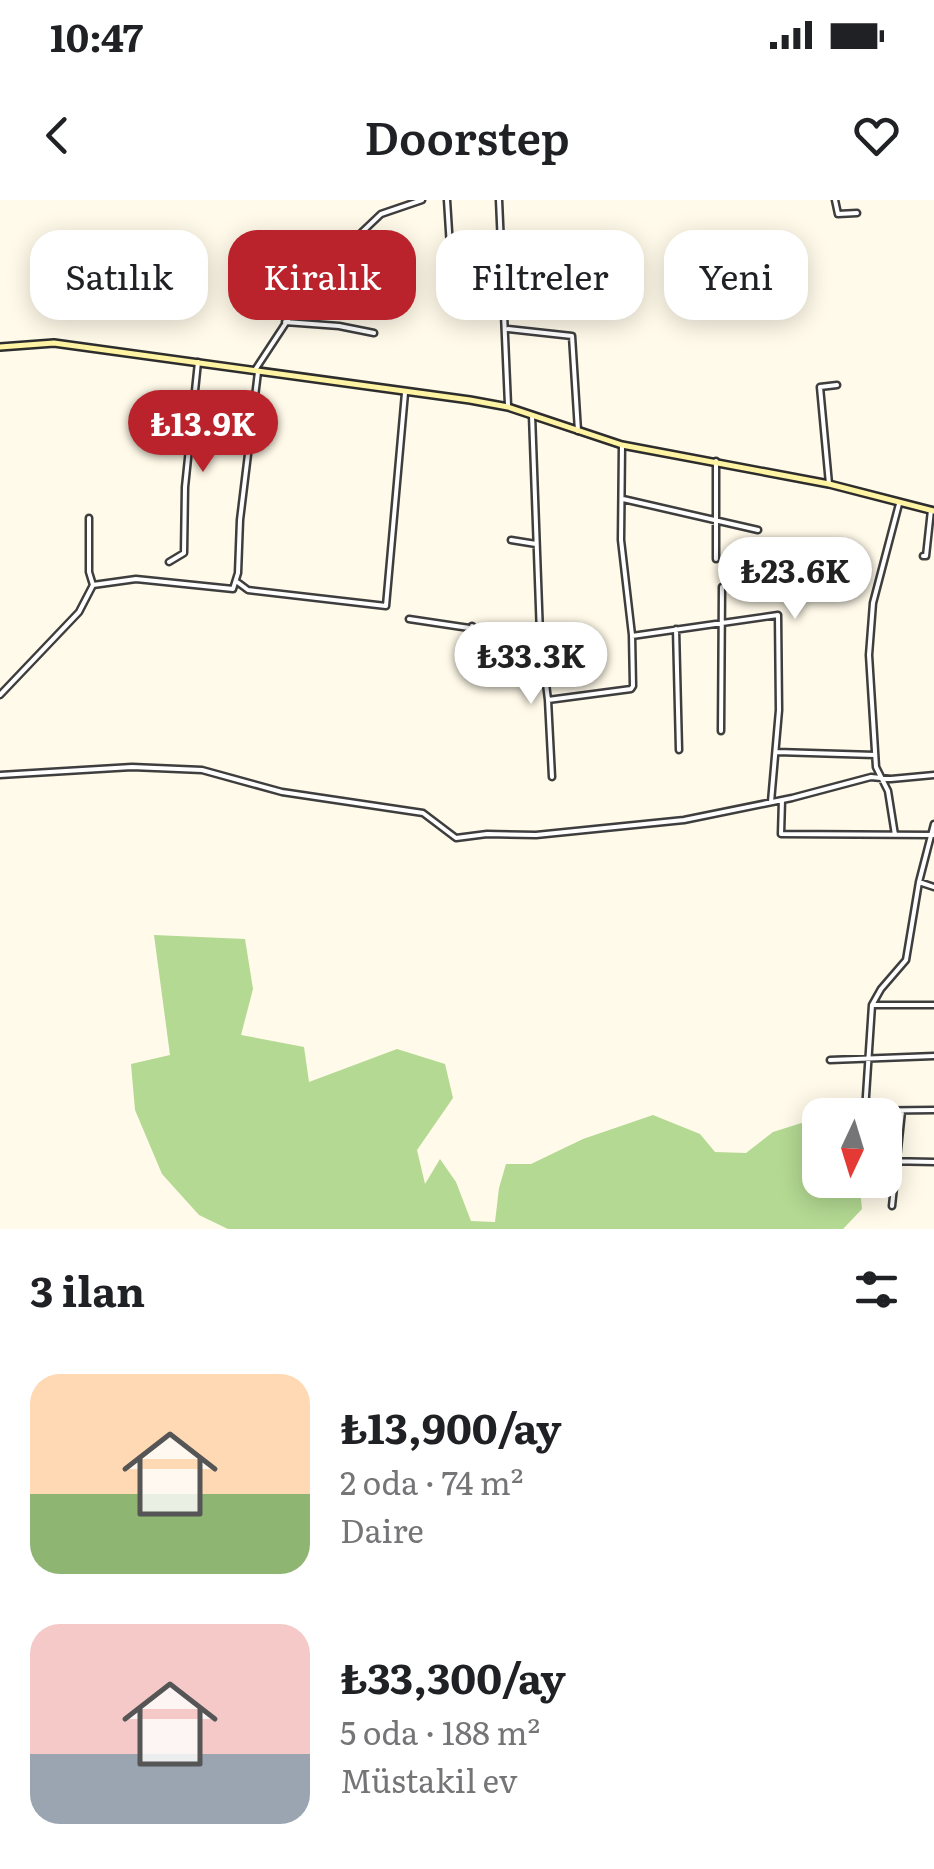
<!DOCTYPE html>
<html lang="tr">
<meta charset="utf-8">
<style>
:root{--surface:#fff;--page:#f2f2f2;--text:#202124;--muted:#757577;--accent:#bb232c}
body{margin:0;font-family:Literata,serif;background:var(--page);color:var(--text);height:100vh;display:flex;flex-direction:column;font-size:38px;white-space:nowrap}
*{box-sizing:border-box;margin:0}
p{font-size:32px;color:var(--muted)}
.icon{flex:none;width:55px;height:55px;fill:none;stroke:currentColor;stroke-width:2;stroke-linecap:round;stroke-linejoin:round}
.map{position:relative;height:1029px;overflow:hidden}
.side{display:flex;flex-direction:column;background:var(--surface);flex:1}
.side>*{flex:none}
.guide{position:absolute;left:30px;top:30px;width:875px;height:90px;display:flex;gap:20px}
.needle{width:65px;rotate:184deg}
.fabs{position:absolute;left:802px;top:898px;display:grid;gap:20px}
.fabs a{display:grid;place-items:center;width:100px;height:100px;border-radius:20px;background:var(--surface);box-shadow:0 5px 25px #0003;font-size:50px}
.price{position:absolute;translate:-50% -85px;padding:0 22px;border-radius:35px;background:#fff;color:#222;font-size:32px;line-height:65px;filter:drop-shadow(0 2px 5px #0008)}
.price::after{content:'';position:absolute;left:50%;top:60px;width:30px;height:22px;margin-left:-15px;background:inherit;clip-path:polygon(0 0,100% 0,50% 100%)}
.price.current{background:var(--accent);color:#fff}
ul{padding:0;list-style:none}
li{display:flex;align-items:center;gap:30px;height:250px;padding:0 30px}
li span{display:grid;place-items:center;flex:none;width:280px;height:200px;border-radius:30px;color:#555}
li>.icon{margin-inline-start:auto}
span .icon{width:120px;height:120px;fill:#fffc;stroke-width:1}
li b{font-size:42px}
h2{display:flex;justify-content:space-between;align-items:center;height:120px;padding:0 30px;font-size:42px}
.pill{padding:0 35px;border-radius:30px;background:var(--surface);box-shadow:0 5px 25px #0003;font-size:35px;line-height:90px}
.pill.current{background:var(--accent);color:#fff}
.status{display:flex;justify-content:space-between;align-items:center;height:70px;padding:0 50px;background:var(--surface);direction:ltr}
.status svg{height:28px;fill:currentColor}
header{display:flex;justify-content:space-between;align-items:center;height:130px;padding:0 30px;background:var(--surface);font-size:45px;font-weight:600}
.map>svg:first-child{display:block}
.forest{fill:#b3d992}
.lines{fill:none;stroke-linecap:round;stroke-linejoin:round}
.street-casing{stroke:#3e3e3e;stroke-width:9}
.secondary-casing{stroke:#2d2d2d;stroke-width:10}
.street{stroke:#fff;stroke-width:4}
.secondary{stroke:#fff4a4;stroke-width:5}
</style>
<div class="status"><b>10:47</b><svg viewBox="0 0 49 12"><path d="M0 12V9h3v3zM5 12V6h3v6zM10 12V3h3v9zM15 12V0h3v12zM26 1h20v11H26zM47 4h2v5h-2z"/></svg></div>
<header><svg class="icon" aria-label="back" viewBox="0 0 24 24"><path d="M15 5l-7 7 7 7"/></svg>Doorstep<svg class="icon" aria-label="heart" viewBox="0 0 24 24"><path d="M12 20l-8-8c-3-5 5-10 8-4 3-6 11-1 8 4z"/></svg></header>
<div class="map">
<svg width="934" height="1029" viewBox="0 0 934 1029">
<rect width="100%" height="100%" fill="#fffae9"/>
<path class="forest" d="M154,735L245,739L253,789L241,835L304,847L309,882L397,849L445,864L453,898L417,950L425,984L440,959L456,982L471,1021L495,1022L499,988L506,964H531L583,939L653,915L700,934L715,952L746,953L773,932L811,920L820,929V980H859L862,1009L843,1029H228L199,1015L162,974L135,910L131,864L170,855Z"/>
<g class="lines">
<defs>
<path id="street" d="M447,0L453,94
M499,0L508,205
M835,0L838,14L857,13
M318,74L324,80L374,85
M285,122L339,126L374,133
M508,129L572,136L578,231
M255,170L318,74L381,14L422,0
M532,215L540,435L548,500L552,577
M829,284L820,187L837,185
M623,299L758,330
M511,340L536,344
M923,356H926L931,310
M716,359V261
M169,362L184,353L185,287L198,162
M236,381L248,390L386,406L405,193
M93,385L136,379L233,389L238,373L240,320L258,172
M409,419L516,435H540
M472,426L468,470L480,476L546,478
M676,429L679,550
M632,436L778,415L779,510L771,602
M0,495L79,412L93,385L89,372V318
M548,500L631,489L633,486L632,435L621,340L622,245
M721,531L722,387
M777,552L875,555
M0,575L132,567L202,570L282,592L423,613L456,638L487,634L536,635L684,620L792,598L871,577L891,579L934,575
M782,600L781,634L934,635
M895,635L888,591L876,567L869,455L873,403L899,304
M919,682L934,687
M874,805H934
M830,860L934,856
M846,911L934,910
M865,911L872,805L881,789L906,760L919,682L934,624
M885,961L934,962
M892,1006L902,911"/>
<path id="secondary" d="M0,147L54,143L470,200L508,207L622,245L829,284L934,311"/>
</defs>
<use href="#street" class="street-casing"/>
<use href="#secondary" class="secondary-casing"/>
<use href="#street" class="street"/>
<use href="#secondary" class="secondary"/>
</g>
</svg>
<div class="fabs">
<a><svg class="needle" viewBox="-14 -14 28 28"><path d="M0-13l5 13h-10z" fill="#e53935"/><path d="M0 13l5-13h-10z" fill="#757577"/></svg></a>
</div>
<b class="price current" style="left:203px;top:275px">₺13.9K</b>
<b class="price" style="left:795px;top:422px">₺23.6K</b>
<b class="price" style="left:531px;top:507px">₺33.3K</b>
<div class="guide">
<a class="pill">Satılık</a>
<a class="pill current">Kiralık</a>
<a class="pill">Filtreler</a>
<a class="pill">Yeni</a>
</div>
</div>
<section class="side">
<h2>3 ilan<svg class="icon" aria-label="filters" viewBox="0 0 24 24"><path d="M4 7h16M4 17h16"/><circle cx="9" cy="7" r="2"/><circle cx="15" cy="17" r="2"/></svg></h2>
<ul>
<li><span style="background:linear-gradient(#ffd9b3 60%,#8fb573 0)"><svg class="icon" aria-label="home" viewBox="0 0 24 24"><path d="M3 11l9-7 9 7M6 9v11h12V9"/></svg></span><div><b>₺13,900/ay</b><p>2 oda · 74 m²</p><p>Daire</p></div></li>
<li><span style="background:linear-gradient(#f6c9c9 65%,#9aa5b1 0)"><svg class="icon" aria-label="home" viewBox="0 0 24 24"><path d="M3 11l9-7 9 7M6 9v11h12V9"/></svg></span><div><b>₺33,300/ay</b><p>5 oda · 188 m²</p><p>Müstakil ev</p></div></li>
</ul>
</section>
